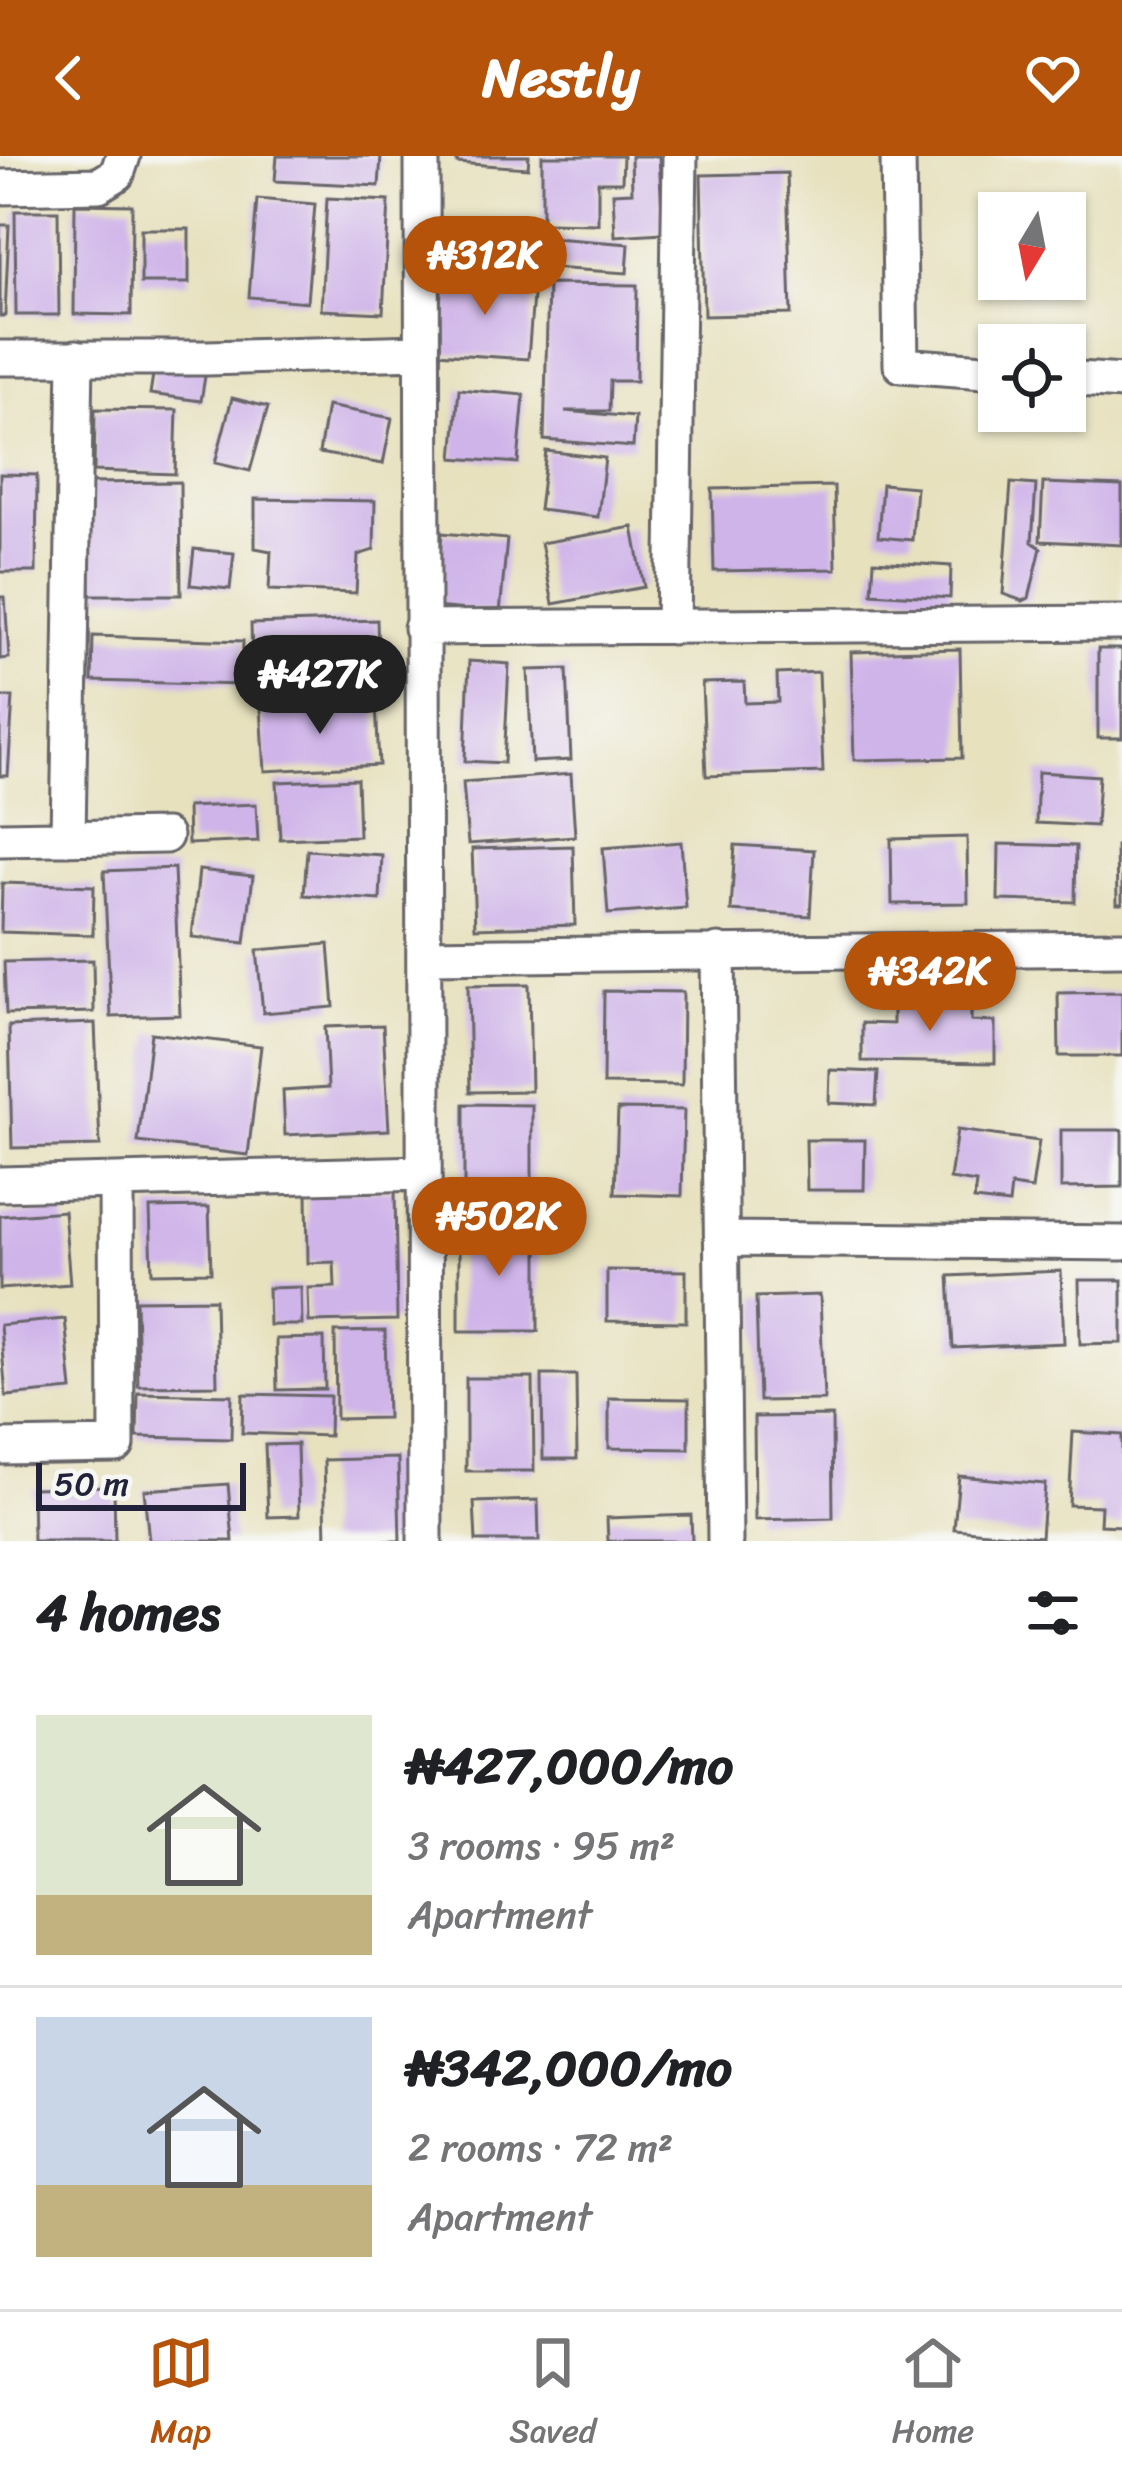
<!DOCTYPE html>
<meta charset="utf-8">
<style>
:root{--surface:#fff;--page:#f6f6f6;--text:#202124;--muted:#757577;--line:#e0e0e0;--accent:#b45309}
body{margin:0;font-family:Sriracha,sans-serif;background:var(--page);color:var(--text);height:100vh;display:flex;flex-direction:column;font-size:45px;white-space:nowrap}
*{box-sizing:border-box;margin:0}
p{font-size:39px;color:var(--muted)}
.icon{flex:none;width:66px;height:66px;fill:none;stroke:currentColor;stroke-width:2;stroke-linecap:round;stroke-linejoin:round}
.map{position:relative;height:1385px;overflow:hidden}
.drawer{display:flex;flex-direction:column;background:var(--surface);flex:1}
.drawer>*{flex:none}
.needle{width:78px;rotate:190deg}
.tools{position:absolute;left:978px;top:36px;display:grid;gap:24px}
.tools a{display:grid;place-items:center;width:108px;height:108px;border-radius:0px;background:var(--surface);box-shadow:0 3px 9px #0004;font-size:60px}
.scale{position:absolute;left:36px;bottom:30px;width:210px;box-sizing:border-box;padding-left:12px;border:6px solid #22223b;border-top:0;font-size:33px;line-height:42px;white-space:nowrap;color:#22223b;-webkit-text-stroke:9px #f6f6f2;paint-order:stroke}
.price{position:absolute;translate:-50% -102px;padding:0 27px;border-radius:42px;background:var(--accent);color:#fff;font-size:39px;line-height:78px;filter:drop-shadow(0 3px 6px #0008)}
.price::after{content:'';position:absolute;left:50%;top:72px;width:36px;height:27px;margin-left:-18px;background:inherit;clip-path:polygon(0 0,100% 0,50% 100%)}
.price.selected{background:#222;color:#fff}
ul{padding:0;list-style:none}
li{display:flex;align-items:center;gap:36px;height:300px;padding:0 36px}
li+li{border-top:3px solid var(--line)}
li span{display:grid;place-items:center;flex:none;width:336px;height:240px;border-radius:0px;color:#555}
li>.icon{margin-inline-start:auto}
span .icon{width:144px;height:144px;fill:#fffc;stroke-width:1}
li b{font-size:51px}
h2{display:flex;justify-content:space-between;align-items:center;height:144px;padding:0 36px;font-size:51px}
header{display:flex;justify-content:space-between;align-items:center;height:156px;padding:0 36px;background:var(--accent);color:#fff;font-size:54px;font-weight:700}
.tabs{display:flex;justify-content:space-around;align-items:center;height:168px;border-top:3px solid var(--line);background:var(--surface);font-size:33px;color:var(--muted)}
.tabs a{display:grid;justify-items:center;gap:6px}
.tabs .selected{color:var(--accent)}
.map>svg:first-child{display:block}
.building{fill:#cfb4e9}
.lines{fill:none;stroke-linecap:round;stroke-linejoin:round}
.minor-casing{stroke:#676569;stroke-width:39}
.minor{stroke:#fff;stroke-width:33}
</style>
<header><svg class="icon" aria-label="back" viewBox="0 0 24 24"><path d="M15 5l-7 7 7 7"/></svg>Nestly<svg class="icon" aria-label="heart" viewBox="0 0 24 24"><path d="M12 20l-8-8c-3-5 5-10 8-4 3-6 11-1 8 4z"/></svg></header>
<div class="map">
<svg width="1122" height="1385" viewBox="0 0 1122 1385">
<rect width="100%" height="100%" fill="#f6f6f2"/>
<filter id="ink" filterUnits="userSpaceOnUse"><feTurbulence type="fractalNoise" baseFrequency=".00833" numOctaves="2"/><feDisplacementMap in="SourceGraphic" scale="24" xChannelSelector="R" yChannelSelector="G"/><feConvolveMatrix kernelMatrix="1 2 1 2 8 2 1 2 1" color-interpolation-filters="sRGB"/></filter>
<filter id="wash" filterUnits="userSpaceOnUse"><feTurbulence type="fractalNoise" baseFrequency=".004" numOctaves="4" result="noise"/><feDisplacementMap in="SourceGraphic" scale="48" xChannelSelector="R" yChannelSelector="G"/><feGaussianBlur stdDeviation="2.7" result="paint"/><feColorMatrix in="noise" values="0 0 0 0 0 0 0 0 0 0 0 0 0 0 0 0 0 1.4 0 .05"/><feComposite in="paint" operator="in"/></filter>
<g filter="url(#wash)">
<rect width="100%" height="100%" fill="#e7e1be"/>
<g id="blocks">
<path class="building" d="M277,0H381L379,30L275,25Z
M457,0H529L528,12L457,7Z
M542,0H623L622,26H598V68L542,67Z
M631,0H659L663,77L615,80L613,37L632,36Z
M787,17L791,158L704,160L701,19Z
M327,42L389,45L383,157L321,154Z
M257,43L315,48L307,146L249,141Z
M75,48L132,49L131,159L74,158Z
M15,55H58L59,159H16Z
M0,69H9L5,160H0Z
M141,73H189V127H141Z
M553,82L629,88L627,117L551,112Z
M442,120L534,127L528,203L437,197Z
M548,128L637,129L636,225H610L609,255H565L635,261L633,291L544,284Z
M155,206L206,214L201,245L150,238Z
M459,233L524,239L518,307L453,302Z
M232,242L268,251L250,315L215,307Z
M327,250L392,262L383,308L319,297Z
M95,253L177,254L175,318L94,315Z
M546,295L605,302L598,361L539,354Z
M0,318L37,319L36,416H0Z
M180,326L181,439H90L88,327Z
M1011,327L1036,329L1032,386L1041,392L1029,442L1023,445L1003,438Z
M1043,327L1122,330V389L1040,385Z
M882,328L916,331L912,384L878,381Z
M834,330L836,413L714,415L712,333Z
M255,343L375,345L374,394L358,399L356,437L269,434L271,395L255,392Z
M633,371L644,431L553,448L541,387Z
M442,377L507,383L500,457L435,451Z
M194,393L234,397L230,433L190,429Z
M874,405L951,410L950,442L872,437Z
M0,441H5L9,502L0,503Z
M377,464L379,532L253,536L251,468Z
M93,480L243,485L242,529L92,525Z
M960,493L962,602L854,604L851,496Z
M1098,493H1122V582H1098Z
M469,505L509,508L504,607L465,605Z
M567,513L571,604L532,606L528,514Z
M819,516L823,616L706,620L702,527L744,526L745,547L778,546L777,518Z
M0,541H13L8,620H0Z
M376,547L379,609L265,615L261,552Z
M1038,616L1099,620L1096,670L1036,667Z
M571,618L575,680L468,688L463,626Z
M357,623L359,680L280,683L277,626Z
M256,648L258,685L188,688L187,651Z
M967,681L968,747L892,748L891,683Z
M681,686L686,752L608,758L603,692Z
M999,688L1076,690L1075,746L998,744Z
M735,689L814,694L810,760L731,755Z
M573,690L575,769L475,772L472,693Z
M1116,690H1122V748H1117Z
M307,694L382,699L380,744L304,739Z
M174,712L180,859L111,861L104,715Z
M199,714L253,720L245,787L192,781Z
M2,727L94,730L93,779L1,776Z
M329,788L334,851L263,857L257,794Z
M93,804L94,856L6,858L4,806Z
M529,828L531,935L470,936L468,829Z
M604,835L683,836L682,929L603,928Z
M1122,836V900H1059L1058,837Z
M893,843H971V865L995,866V907L862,905V867L893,868Z
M95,867L100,990L12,992L9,870Z
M383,869L389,974L285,979L283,935L328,932L325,871Z
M151,877L261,890L248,999L138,986Z
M830,914L878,916L876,949L829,947Z
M464,948L532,949V1057H464Z
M618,953L684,954L682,1040L615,1038Z
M957,974L1039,985L1032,1033L1011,1030L1009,1048L974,1044L976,1027L950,1023Z
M1061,974H1122V1031L1061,1032Z
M806,984H865L864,1034H807Z
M395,1034L397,1164L309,1166L308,1132L335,1131L334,1106L308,1107L307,1035Z
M209,1051L211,1116L152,1117L150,1052Z
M64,1055L70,1128L0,1133V1060Z
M459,1071H538V1175H459Z
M607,1114L686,1115V1166L607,1165Z
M1061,1115L1064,1187L953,1192L949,1120Z
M1079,1124H1122V1187L1080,1188Z
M301,1131L302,1169H269L268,1132Z
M820,1139L824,1244L759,1245L756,1141Z
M215,1143L217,1229L138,1230L136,1144Z
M65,1163L72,1234L6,1240L0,1169Z
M385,1175L387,1262L336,1263L335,1176Z
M324,1182L325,1233L277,1234L276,1183Z
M542,1219H576L577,1303H543Z
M466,1222H533L534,1315H466Z
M138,1237L232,1239L231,1283L137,1281Z
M243,1238L330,1240L329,1280L242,1277Z
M609,1242L689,1243V1293L609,1292Z
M832,1260L833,1362L755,1364L754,1261Z
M1073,1276L1122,1279V1370L1100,1369L1101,1350L1069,1349Z
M297,1288L299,1360L268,1361L265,1289Z
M398,1302L400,1385H326L324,1304Z
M959,1320L1045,1328L1041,1381L954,1373Z
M228,1328L233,1385H149L144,1334Z
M114,1330L115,1385H33L32,1332Z
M538,1344L539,1385H476L474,1346Z
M691,1359L692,1385H608L607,1362Z"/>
</g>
</g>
<g filter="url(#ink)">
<use href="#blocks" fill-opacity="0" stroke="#676569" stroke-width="3"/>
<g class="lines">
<defs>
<path id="minor" d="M422,0L425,1385
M898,0L901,209L999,216
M0,31L99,29L117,18L123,0
M0,202H207L421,196
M1065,222L1122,226
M673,471L680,0
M421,472L1122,467
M68,682L76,201
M0,683L165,680
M718,795L725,1385
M425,800L1122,792
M0,1028L424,1017
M722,1083L1122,1087
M0,1291L117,1289L116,1025"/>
</defs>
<use href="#minor" class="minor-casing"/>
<use href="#minor" class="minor"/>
</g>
</g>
</svg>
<div class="tools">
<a><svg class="needle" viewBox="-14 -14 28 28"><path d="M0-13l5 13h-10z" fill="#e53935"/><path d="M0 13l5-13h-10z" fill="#757577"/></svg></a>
<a><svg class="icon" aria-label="locate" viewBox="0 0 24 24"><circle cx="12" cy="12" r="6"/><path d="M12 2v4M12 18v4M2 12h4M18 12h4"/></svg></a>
</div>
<div class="scale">50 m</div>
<b class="price" style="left:485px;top:162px">₦312K</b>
<b class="price selected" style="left:320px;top:581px">₦427K</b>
<b class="price" style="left:930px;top:878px">₦342K</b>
<b class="price" style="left:499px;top:1123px">₦502K</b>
</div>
<section class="drawer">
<h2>4 homes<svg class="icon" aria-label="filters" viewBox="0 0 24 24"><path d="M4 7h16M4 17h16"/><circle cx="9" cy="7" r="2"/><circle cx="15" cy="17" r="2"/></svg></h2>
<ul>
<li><span style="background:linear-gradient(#dfe7d0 75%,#c2b280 0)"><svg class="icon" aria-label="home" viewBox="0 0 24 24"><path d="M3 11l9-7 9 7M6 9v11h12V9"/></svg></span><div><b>₦427,000/mo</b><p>3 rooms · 95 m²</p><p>Apartment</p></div></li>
<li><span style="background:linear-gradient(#c9d6e8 70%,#c2b280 0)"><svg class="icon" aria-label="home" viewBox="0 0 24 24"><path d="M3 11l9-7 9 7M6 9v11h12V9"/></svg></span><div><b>₦342,000/mo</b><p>2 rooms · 72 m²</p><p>Apartment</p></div></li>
</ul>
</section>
<nav class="tabs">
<a class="selected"><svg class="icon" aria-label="map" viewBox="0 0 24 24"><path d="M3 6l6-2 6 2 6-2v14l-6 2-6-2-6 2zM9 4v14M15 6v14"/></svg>Map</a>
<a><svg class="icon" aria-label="saved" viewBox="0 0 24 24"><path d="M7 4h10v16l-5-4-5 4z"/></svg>Saved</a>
<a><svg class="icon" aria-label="home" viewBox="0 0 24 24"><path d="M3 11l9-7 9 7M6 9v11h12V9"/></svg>Home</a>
</nav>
